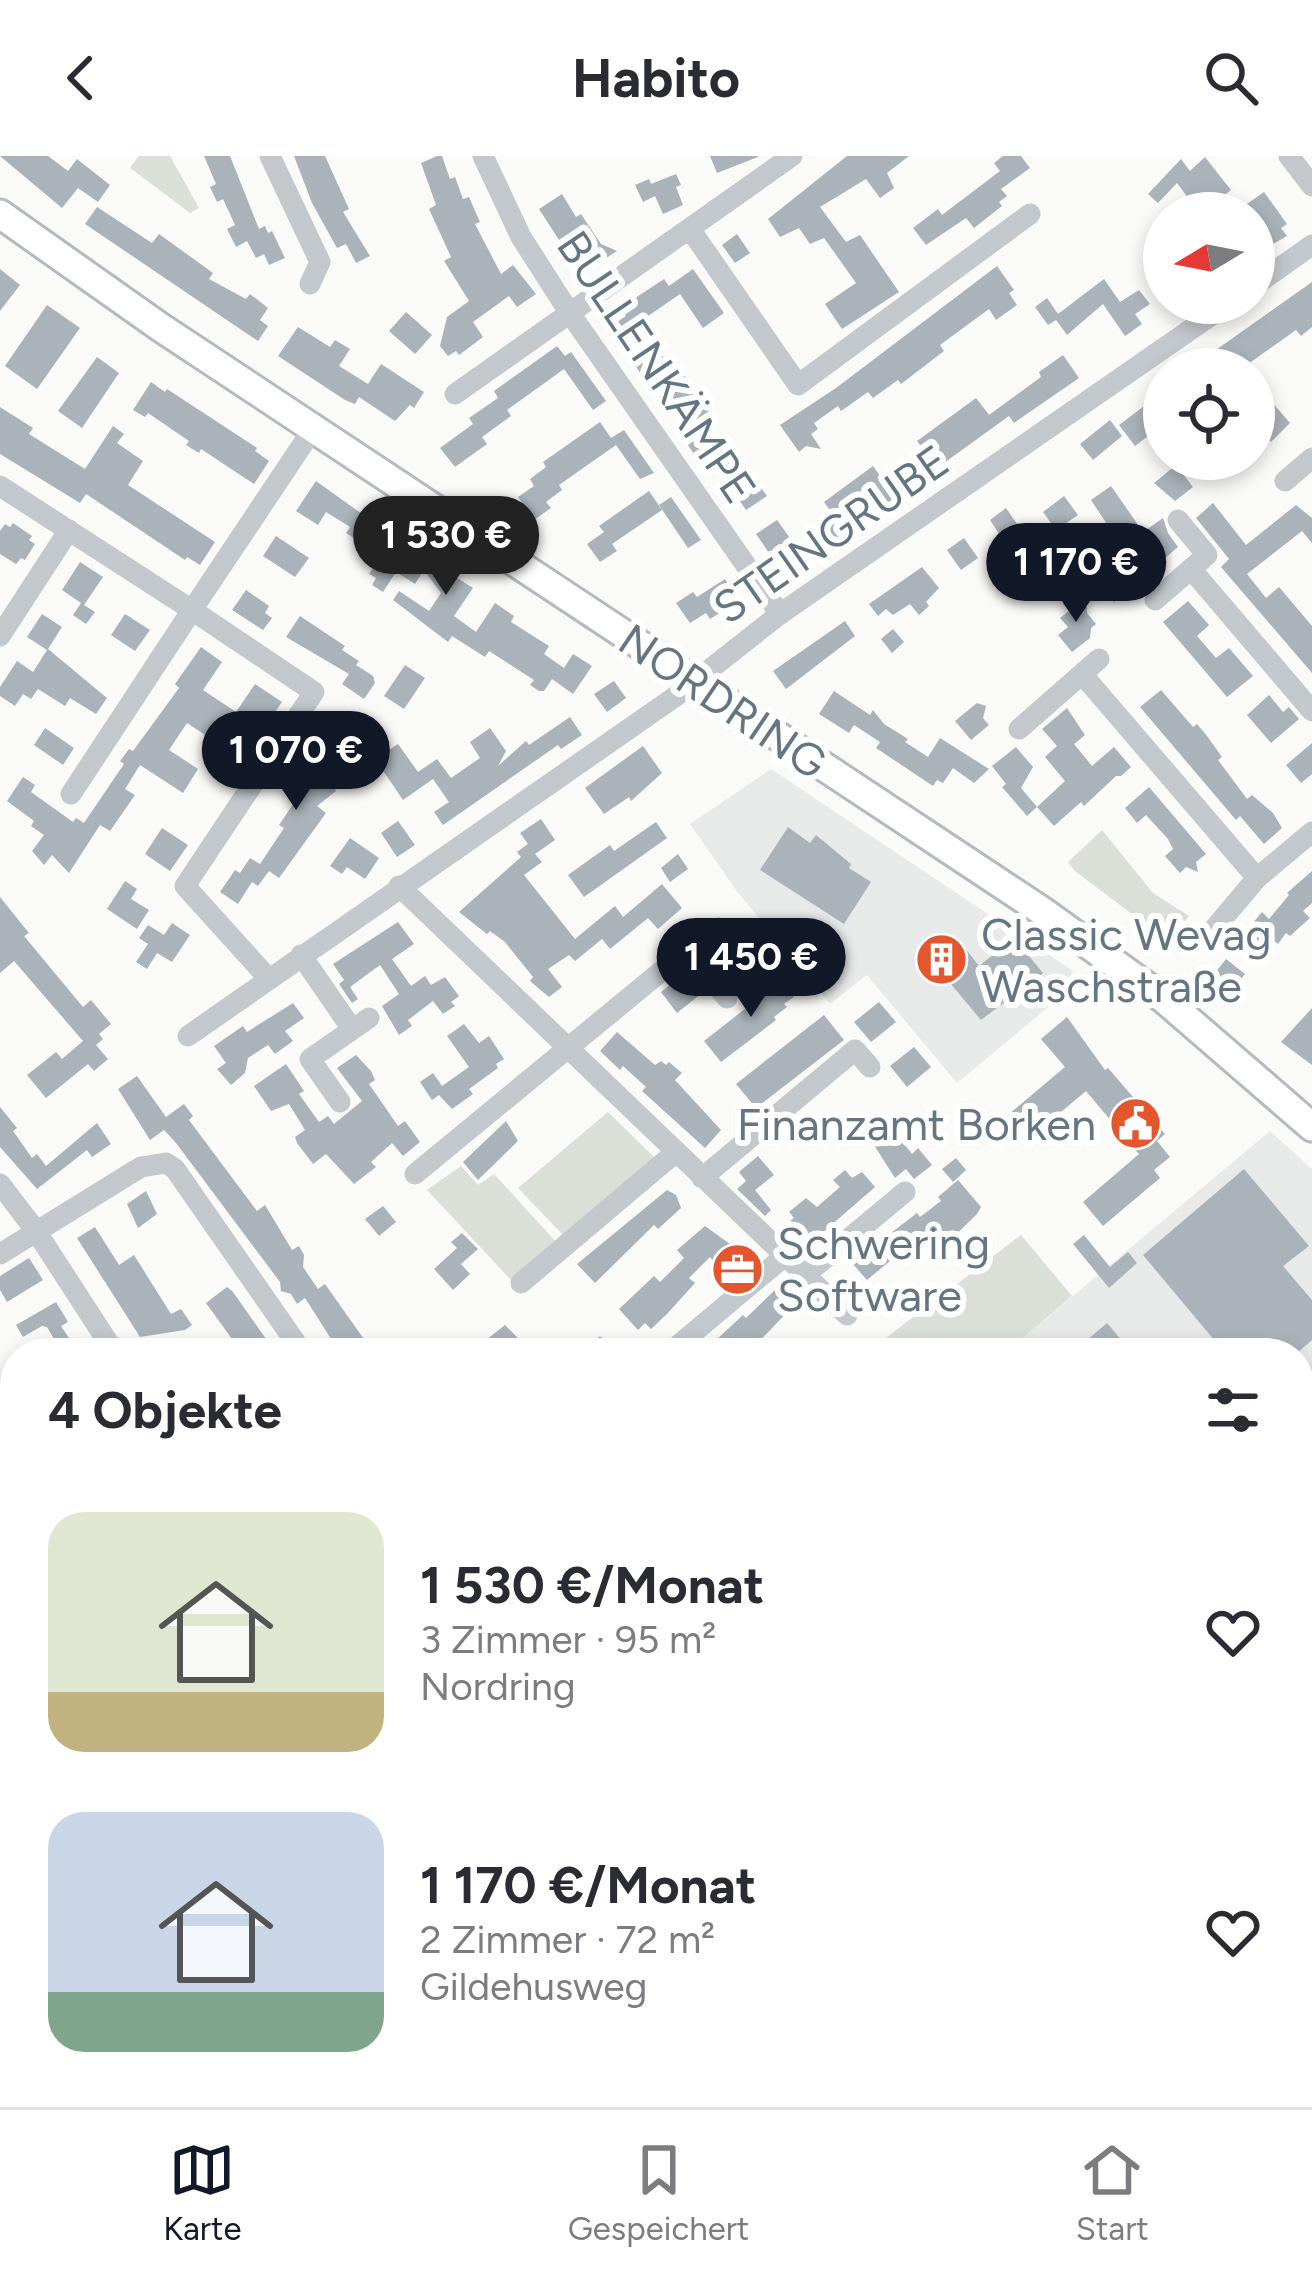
<!DOCTYPE html>
<html lang="de">
<meta charset="utf-8">
<style>
:root{--surface:#fff;--page:#f2f2f3;--text:#2b2b33;--muted:#7c7c81;--line:#e1e1e2;--accent:#111827}
body{margin:0;font-family:Figtree,sans-serif;background:var(--page);color:var(--text);height:100vh;display:flex;flex-direction:column;font-size:45px;white-space:nowrap}
*{box-sizing:border-box;margin:0}
p{font-size:39px;color:var(--muted)}
.icon{flex:none;width:66px;height:66px;fill:none;stroke:currentColor;stroke-width:2;stroke-linecap:round;stroke-linejoin:round}
.map{position:relative;flex:1;overflow:hidden}
.panel{position:absolute;left:0px;top:1182px;width:1314px;height:771px;display:flex;flex-direction:column;background:var(--surface);border-radius:48px 48px 0 0;box-shadow:0 6px 18px #0003}
.panel>*{flex:none}
.needle{width:78px;rotate:260deg}
.buttons{position:absolute;left:1143px;top:36px;display:grid;gap:24px}
.buttons a{display:grid;place-items:center;width:132px;height:132px;border-radius:50%;background:var(--surface);box-shadow:0 6px 18px #0003;font-size:60px}
.price{position:absolute;translate:-50% -102px;padding:0 27px;border-radius:42px;background:var(--accent);color:#fff;font-size:39px;line-height:78px;filter:drop-shadow(0 3px 6px #0008)}
.price::after{content:'';position:absolute;left:50%;top:72px;width:36px;height:27px;margin-left:-18px;background:inherit;clip-path:polygon(0 0,100% 0,50% 100%)}
.price.selected{background:#222;color:#fff}
ul{padding:0;list-style:none}
li{display:flex;align-items:center;gap:36px;height:300px;padding:0 48px}
li span{display:grid;place-items:center;flex:none;width:336px;height:240px;border-radius:36px;color:#555}
li>.icon{margin-inline-start:auto}
span .icon{width:144px;height:144px;fill:#fffc;stroke-width:1}
li b{font-size:51px}
h2{display:flex;justify-content:space-between;align-items:center;height:144px;padding:0 48px;font-size:51px}
header{display:flex;justify-content:space-between;align-items:center;height:156px;padding:0 48px;background:var(--surface);font-size:54px;font-weight:700}
.tabs{display:flex;justify-content:space-around;align-items:center;height:168px;border-top:3px solid var(--line);background:var(--surface);font-size:33px;color:var(--muted)}
.tabs a{display:grid;justify-items:center;gap:6px}
.tabs .selected{color:var(--accent)}
.map>svg:first-child{display:block}
.built{fill:#e8e9e9}
.green{fill:#dadfd7}
.building{fill:#aab3b9}
.lines{fill:none;stroke-linecap:round;stroke-linejoin:round}
.major-casing{stroke:#b5babe;stroke-width:33}
.minor{stroke:#c3c8cc;stroke-width:21}
.major{stroke:#fff;stroke-width:27}
.labels{text-anchor:middle;stroke-width:12;stroke-linejoin:round;paint-order:stroke}
.street-label{font-size:45px;fill:#657683;stroke:#fff}
.poi-label{font-size:45px;fill:#657683;stroke:#fff;text-anchor:start}
</style>
<header><svg class="icon" aria-label="back" viewBox="0 0 24 24"><path d="M15 5l-7 7 7 7"/></svg>Habito<svg class="icon" aria-label="search" viewBox="0 0 24 24"><circle cx="10" cy="10" r="6"/><path d="M15 15l6 6"/></svg></header>
<div class="map">
<svg width="1312" height="1951" viewBox="0 0 1312 1951">
<rect width="100%" height="100%" fill="#fafaf8"/>
<path class="built" d="M771,613L1073,815L1059,842L957,927L867,819L830,848L736,734L690,668Z
M1270,975L1312,1013V1951H1188L1176,1938H1299V1197H1005Z"/>
<path class="green" d="M139,0H170L199,52L190,57L130,12Z
M1102,674L1153,737L1189,760L1185,765L1175,761L1166,776L1153,774L1075,715L1068,706Z
M608,956L657,1004L564,1080L518,1032Z
M461,1010L478,1029L494,1018L557,1087L511,1124L427,1034Z
M1021,1079L1072,1140L1005,1197H893L882,1185Z
M650,1938H718L734,1951H647Z
M989,1938H1062L1074,1951H975Z"/>
<path class="building" d="M0,0H48L68,15L77,3L110,29L98,46L78,32L62,52Z
M204,0H230L259,73L265,70L268,77L272,75L285,102L269,109L264,98L256,102L247,85L236,91L227,73L235,69L223,43L217,46L210,31L216,28Z
M294,0H325L349,53L343,56L370,100L356,107L346,88L337,92L312,47Z
M437,0H442L450,23L455,21L463,43L469,41L480,66L475,68L501,118L513,109L536,138L517,151L509,140L473,166L483,181L459,199L456,195L448,200L440,190L447,161L469,145L444,105L451,101L429,53L436,49L421,7Z
M710,0H758V1L717,17Z
M847,0H909L887,17L894,32L880,42L866,23L820,51L846,86L860,79L899,136L842,173L825,148L856,127L824,82L810,88L799,72L780,81L768,63Z
M1003,0H1021L1030,12L1001,33L1007,40L999,46L1002,50L974,72L966,62L926,89L913,72L938,53L942,59L1000,15L994,7Z
M1205,1L1231,34L1211,50L1200,41L1192,47L1177,27L1158,47L1148,38L1181,3L1190,15Z
M676,18L681,29L676,31L683,49L663,58L655,40L643,46L635,29L649,23L651,28Z
M1264,36L1287,68L1281,72L1287,80L1254,99V57H1234Z
M562,38L576,61L581,58L601,88L617,95L581,118L539,53Z
M97,51L152,87L159,78L213,117L209,123L246,143L250,138L268,152L260,164L268,170L258,185L85,68Z
M737,78L750,97L735,107L722,89Z
M997,110L1014,134L1009,137L1017,149L996,164L989,153L940,189L944,195L901,228L898,224L873,242L868,236L841,255L838,250L814,267L818,273L811,278L821,293L806,290L799,296L780,269L836,232Z
M0,113L20,129L0,155Z
M693,113L724,157L703,172L680,138L638,167L657,194L678,217L681,215L712,260L691,274L659,230L652,235L610,171L626,160L620,152L664,123L669,130Z
M1104,123L1120,146L1139,134L1150,148L1135,158L1142,168L1125,180L1103,148L1067,179L1056,164L1048,169L1035,151L1047,142L1058,158Z
M1312,126V171L1301,180L1296,174L1241,213H1176L1200,193L1206,201Z
M47,149L80,172L37,233L5,210Z
M406,156L432,179L415,198L389,175Z
M298,171L330,191L335,184L350,193L339,210L368,228L381,208L424,236L414,252L410,249L395,265L359,241L355,248L345,244L278,200Z
M557,190L565,200L571,196L606,245L593,254L564,213L507,254L511,260L482,281L487,288L455,311L440,292L473,268L469,262L498,242L494,235Z
M1063,199L1079,222L1014,267L1009,260L937,312L917,285L976,242L989,259L1041,221L1039,216Z
M97,201L119,217L82,272L58,255Z
M151,226L165,236L167,233L257,292L255,295L269,305L254,328L201,293L199,297L186,289L189,285L148,257L145,261L133,254Z
M1164,235V268L1135,290L1119,269Z
M1271,245L1290,267L1271,286L1254,266V257Z
M0,251L33,272L29,278L85,313L113,270L124,278L117,287L143,305L128,329L215,386L200,409L187,401L185,404L86,338L80,347L0,298Z
M1110,264L1122,280L1093,304L1080,288Z
M600,266L611,282L624,274L654,317L640,323L616,289L559,329L562,334L546,346L551,352L534,364L518,341L534,330L530,323L546,311L543,306Z
M699,281L712,299L700,307L688,289Z
M735,295L767,340L746,354L715,309Z
M1176,309L1193,331L1175,345L1154,327Z
M873,310L885,327L904,313L915,328L805,403L808,408L787,423L756,378L777,364L797,392L837,364L824,346Z
M316,325L408,391L419,398L428,396L430,405L473,432L454,460L476,476L495,447L514,460L511,466L549,490L544,498L564,512L573,498L592,510L573,538L552,523L544,535H539L530,529L534,524L489,495L485,501L452,480L448,486L393,444L399,435L429,455L441,437L424,414L415,428L396,416L383,436L372,429L376,422L369,418L381,400L346,377L350,371L326,356L318,369L296,355Z
M1111,330L1143,376L1163,362L1168,377L1178,391L1114,446L1102,427L1114,417L1106,407L1124,394L1091,344Z
M649,335L662,354L612,388L617,395L600,406L587,388L604,376L599,370Z
M1064,340L1078,359L1056,374L1043,356Z
M671,341L701,384L688,392L659,349Z
M1213,347L1246,389L1296,349L1312,362V387L1302,375L1247,418L1266,442L1279,431L1312,470V517L1221,411L1229,403L1196,362Z
M1006,352L1022,375L1005,387L990,364Z
M13,367L32,380L29,384L35,388L25,404L21,402L16,408L0,398V375L5,368L10,371Z
M276,380L309,402L295,421L263,400Z
M964,382L978,402L961,414L947,394Z
M80,406L103,421L84,449L95,456L86,468L73,459L81,447L62,434Z
M922,411L939,432L926,446L929,450L919,459L910,448L893,459L886,453L878,460L869,448Z
M725,423L740,444L710,463L706,457L690,467L676,447L693,436L697,441Z
M246,434L269,450L265,457L272,462L263,474L232,454Z
M1073,440L1081,451H1087V457L1096,468L1091,472L1090,482L1072,496L1058,479L1068,471L1060,462L1069,455L1063,448Z
M1188,445L1209,469L1197,480L1216,502L1229,492L1253,520L1227,541L1163,466Z
M42,458L62,471L48,493L107,542L96,558L70,542L65,550L38,533L31,543L23,538L15,550L0,540V531L17,505L33,516L47,494L27,481Z
M125,458L150,474L135,495L111,479Z
M300,460L345,490L342,494L359,505L356,509L373,520L375,527L364,543L342,528L349,518L286,481Z
M845,465L855,480L786,533L773,515Z
M893,473L904,486L892,497L881,483Z
M201,491L222,506L203,534L236,556L255,528L282,546L269,565L263,561L237,600L187,567L169,594L198,613L183,637L140,609L125,633L135,639L110,675L100,669L69,717L52,699L44,709L32,695L44,679L31,670L34,665L7,645L23,621L35,629L31,636L73,666L76,662L84,667L124,608L120,605L129,593L133,595L179,532L175,528Z
M405,509L425,522L404,553L384,540Z
M614,525L626,542L607,556L594,538Z
M1161,534L1193,571L1197,568L1207,580L1222,601L1218,604L1247,643L1252,639L1273,657L1282,672L1264,688L1240,660L1236,664L1140,551Z
M834,535L870,559L873,554L884,568L908,583L905,586L928,601L940,582L989,613L974,627L953,612L943,627L937,624L933,630L876,592L880,586L854,569L849,577L819,558Z
M1269,539L1283,556L1289,551L1299,563L1271,587L1247,559Z
M977,547L986,550L983,562L989,569L971,584L955,565Z
M1067,552L1085,579L1074,588L1092,610L1114,591L1131,611L1121,620H1116L1084,650L1081,646L1054,670L1037,651L1065,625L1045,601L1057,590L1042,573Z
M570,561L582,579L561,593L558,589L443,669L434,656L449,646L433,623L403,644L375,603L398,588L418,616L437,603L451,622L480,602L470,586L490,572L506,595L498,610L526,585L529,589Z
M327,562L353,579L326,617L336,635L317,650L326,657L279,722L269,715L258,730L252,726L238,748L220,736L235,714L240,717L250,702L260,708L284,672L279,669L300,638L288,630L321,589L312,583Z
M45,572L74,592L63,609L34,589Z
M1312,587V618L1301,627L1286,609Z
M643,590L662,617L631,645L629,641L604,658L585,632Z
M1016,591L1033,611L1021,632L1037,651L1027,660L1002,631L1006,628L992,610Z
M1149,631L1206,698L1196,706L1198,716L1186,711L1180,717L1165,700L1173,693L1168,683L1146,659L1137,667L1125,652Z
M541,663L555,684L535,698L542,706L524,719L575,783L615,750L623,761L662,728L682,752L658,773L648,762L610,793L602,783L575,805L569,799L548,813L562,831L549,841L530,825L533,821L505,786L490,775L487,778L459,756L521,701L517,696L528,688L520,677Z
M398,665L415,689L397,701L381,677Z
M656,666L667,682L584,741L568,719L610,689L614,695Z
M788,671L810,687L816,679L851,708L849,712L871,726L844,768L760,714Z
M162,672L188,689L170,715L145,698Z
M350,682L379,702L365,723L347,711L342,718L330,710Z
M678,698L688,713L670,726L661,712Z
M1312,715V747L1303,755L1310,762L1290,780L1286,777L1278,788L1270,781L1260,794L1243,779L1262,756L1269,763L1289,739L1287,737Z
M125,725L137,733L131,743L149,754L137,773L107,753Z
M0,741L29,777L24,780L83,851L91,844L111,868L99,878L103,883L96,889L108,903L94,915L88,908L46,942L27,919L56,896L62,903L83,885L14,805L0,817Z
M719,761L739,786L715,805L694,781Z
M398,766L414,788L392,803L411,830L425,820L431,829L445,821L459,840L451,846L455,850L443,858L433,845L408,864L412,870L399,879L382,850L399,838L380,809L350,831L358,843L352,847L339,828L344,824L333,808Z
M172,767L190,779L172,806L157,797L147,813L136,806L148,788L139,782L148,769L164,779Z
M1014,782L1043,817L981,864L940,815L932,821L924,811L958,783L979,810Z
M1226,803L1245,818L1226,842L1207,827Z
M685,817L702,837L677,857L661,836Z
M777,820L794,841L784,848L787,851L774,861L776,864L721,906L704,885L755,845L751,840Z
M879,846L896,866L871,886L854,866Z
M293,847L304,862L285,875L293,885L275,898L268,889L248,902L245,917L231,929L217,913L226,907L214,890L243,870L247,876Z
M1312,852V909L1281,886Z
M824,859L844,884L756,952L736,928Z
M1067,861L1105,914L1108,912L1165,978L1157,985L1170,1001L1154,1014L1160,1022L1103,1070L1083,1046L1139,998L1086,935L1030,982L1009,958L1065,911L1041,883Z
M464,868L479,887L489,880L504,903L496,908L498,912L469,933L473,938L452,953L439,939L432,944L420,926L433,917L442,930L469,911L447,880Z
M617,876L655,909L661,905L666,909L669,906L682,917L675,924L721,974L705,992L642,935L646,931L623,910L620,914L600,895Z
M914,891L931,911L907,931L890,910Z
M356,899L371,915L375,924L369,928L398,970L405,965L420,986L403,1000L392,987L371,1006L376,1011L354,1028L326,998L313,1008L297,987L295,981L305,974L289,948L271,955L254,930L286,908L304,935L299,938L319,966L328,960L334,968L362,945L337,912Z
M137,920L166,961L184,948L193,960L189,964L257,1055L265,1049L292,1094L299,1090L304,1099L303,1111L318,1133L325,1128L366,1186L363,1188L369,1197H340L305,1142L297,1148L291,1138L281,1135L280,1126L176,987L164,974L150,984L118,933Z
M0,951L17,972L13,975L32,1002L37,998L46,1010L97,967L111,988L92,1001L87,994L37,1033L0,991Z
M506,965L518,985L478,1024L463,1006Z
M891,971L912,998L918,992L932,1009L914,1023L906,1013L895,1022L872,986Z
M758,1000L774,1019L755,1034L771,1054L765,1060L737,1033L746,1025L739,1016Z
M956,1002L966,1014L953,1026L942,1013Z
M1244,1013L1309,1090L1283,1110L1312,1144V1184L1297,1197H1225L1143,1099Z
M845,1014L852,1022L862,1016L875,1031L813,1085L808,1079L805,1082L790,1065L794,1062L789,1056L806,1042L817,1051L840,1031L833,1024Z
M958,1024L981,1051L977,1058L944,1090L935,1079L908,1102L902,1095L867,1124L852,1107L917,1057L920,1061L941,1045L938,1041Z
M667,1034L676,1039L681,1052L658,1073L654,1069L595,1127L577,1108Z
M146,1035L157,1058L138,1072L127,1048Z
M383,1050L396,1066L379,1080L365,1063Z
M705,1070L734,1091L726,1100V1107L716,1108L710,1101L689,1122L695,1127L667,1158L651,1173L645,1167L638,1174L619,1153L654,1120L660,1126L684,1102L677,1094Z
M95,1071L119,1109L134,1099L171,1158L181,1153L192,1169L185,1174L140,1181L77,1082Z
M462,1077L478,1093L461,1108L470,1118L453,1134L434,1113L457,1092L451,1086Z
M1084,1079L1110,1111L1128,1096L1137,1107L1109,1132L1073,1088Z
M29,1102L43,1124L7,1146L0,1134V1120Z
M227,1131L233,1136L276,1197H245L232,1183L206,1147Z
M778,1131L795,1148L748,1197H702L743,1159L746,1162Z
M56,1146L68,1166L61,1170L79,1197H62L47,1171L42,1170L23,1181L16,1169Z
M1107,1167L1132,1197H1072Z
M505,1169L524,1188L528,1197H497L486,1184Z
M600,1180L616,1197H581Z
M1299,1364L1312,1379V1497L1299,1482Z
M0,1375L15,1399V1422L6,1428L0,1420Z
M15,1506V1541L0,1526V1520Z
M0,1572L15,1573V1592H8L15,1630V1693L9,1747H0Z
M1312,1611V1710L1299,1695V1622Z
M1312,1723V1795L1299,1806V1733Z
M1312,1899V1951H1212L1227,1938H1299V1910Z
M206,1938H359L357,1951H205Z"/>
<g class="lines">
<defs>
<path id="major" d="M0,58L160,171L1042,755L1164,843L1312,971"/>
</defs>
<use href="#major" class="major-casing"/>
<path class="minor" d="M270,0L320,106L310,128
M483,0L521,81L569,156L780,458
M1289,0L1312,30
M690,73L798,229L1030,58
M1254,130L1312,89
M455,238L792,0
M1285,325L1312,302
M0,330L192,454L71,638
M1191,413L1312,555
M1155,444L1207,399L1178,364
M0,480L69,374
M1082,518L1257,722
M1019,573L1099,503
M399,730L847,1159
M1214,773L1257,722L1312,676
M301,799L352,873
M268,822L185,730L314,536L192,454L313,273
M188,880L676,540L780,458L1229,147
M340,946L310,903L369,862
M415,1018L687,794L727,842
M702,1022L855,894L870,911
M0,1028L36,1075L115,1197
M0,1098L141,1011L166,1007L175,1013L303,1197
M806,1118L905,1036
M521,1127L676,996
M669,1197L786,1099
M1299,1324L1312,1339
M0,1454L15,1470
M0,1498L15,1482
M1299,1583L1312,1572
M0,1791L15,1793
M1299,1836L1312,1851
M0,1926L15,1924
M175,1951L176,1938"/>
<use href="#major" class="major"/>
</g>
<defs>
<symbol id="building-disc" viewBox="-11 -11 22 22"><circle r="9.5" fill="#e4572e" stroke="#fff"/><path d="M-4-6H4V6H1V3H-1V6H-4ZM-2.5-4.3h1.7v1.8h-1.7ZM.8-4.3h1.7v1.8H.8ZM-2.5-1h1.7V.8h-1.7ZM.8-1h1.7V.8H.8Z" fill="#fff"/></symbol>
<symbol id="civic-disc" viewBox="-11 -11 22 22"><circle r="9.5" fill="#e4572e" stroke="#fff"/><path d="M-.6-6.5H3V-4.5H.6V-3L4-1V1h2V6H-6V1h2V-1L-.6-3ZM-1.2 2.5V6h2.4V2.5Z" fill="#fff"/></symbol>
<symbol id="office-disc" viewBox="-11 -11 22 22"><circle r="9.5" fill="#e4572e" stroke="#fff"/><path d="M-6-3h4V-5.5h4V-3h4V5H-6ZM-1-4.5V-3h2v-1.5ZM-6 0V1H6V0Z" fill="#fff"/></symbol>
</defs>
<g fill-rule="evenodd">
<use href="#building-disc" x="912" y="774" width="59" height="59"/>
<use href="#civic-disc" x="1106" y="938" width="59" height="59"/>
<use href="#office-disc" x="708" y="1084" width="59" height="59"/>
</g>
<g class="labels">
<g class="street-label">
<text transform="translate(657 211) rotate(56)" y="16">BULLENKÄMPE</text>
<text transform="translate(831 378) rotate(-35)" y="16">STEINGRUBE</text>
<text transform="translate(723 545) rotate(34)" y="16">NORDRING</text>
</g>
<g class="poi-label">
<text x="981" y="794">Classic Wevag<tspan x="981" dy="52">Waschstraße</tspan></text>
<text x="1096" y="984" text-anchor="end">Finanzamt Borken</text>
<text x="777" y="1103">Schwering<tspan x="777" dy="52">Software</tspan></text>
</g>
</g>
</svg>
<div class="buttons">
<a><svg class="needle" viewBox="-14 -14 28 28"><path d="M0-13l5 13h-10z" fill="#e53935"/><path d="M0 13l5-13h-10z" fill="#7c7c81"/></svg></a>
<a><svg class="icon" aria-label="locate" viewBox="0 0 24 24"><circle cx="12" cy="12" r="6"/><path d="M12 2v4M12 18v4M2 12h4M18 12h4"/></svg></a>
</div>
<b class="price selected" style="left:446px;top:442px">1 530 €</b>
<b class="price" style="left:1076px;top:469px">1 170 €</b>
<b class="price" style="left:296px;top:657px">1 070 €</b>
<b class="price" style="left:751px;top:864px">1 450 €</b>
<section class="panel">
<h2>4 Objekte<svg class="icon" aria-label="filters" viewBox="0 0 24 24"><path d="M4 7h16M4 17h16"/><circle cx="9" cy="7" r="2"/><circle cx="15" cy="17" r="2"/></svg></h2>
<ul>
<li><span style="background:linear-gradient(#dfe7d0 75%,#c2b280 0)"><svg class="icon" aria-label="home" viewBox="0 0 24 24"><path d="M3 11l9-7 9 7M6 9v11h12V9"/></svg></span><div><b>1 530 €/Monat</b><p>3 Zimmer · 95 m²</p><p>Nordring</p></div><svg class="icon" aria-label="heart" viewBox="0 0 24 24"><path d="M12 20l-8-8c-3-5 5-10 8-4 3-6 11-1 8 4z"/></svg></li>
<li><span style="background:linear-gradient(#c9d6e8 75%,#7fa58c 0)"><svg class="icon" aria-label="home" viewBox="0 0 24 24"><path d="M3 11l9-7 9 7M6 9v11h12V9"/></svg></span><div><b>1 170 €/Monat</b><p>2 Zimmer · 72 m²</p><p>Gildehusweg</p></div><svg class="icon" aria-label="heart" viewBox="0 0 24 24"><path d="M12 20l-8-8c-3-5 5-10 8-4 3-6 11-1 8 4z"/></svg></li>
</ul>
</section>
</div>
<nav class="tabs">
<a class="selected"><svg class="icon" aria-label="map" viewBox="0 0 24 24"><path d="M3 6l6-2 6 2 6-2v14l-6 2-6-2-6 2zM9 4v14M15 6v14"/></svg>Karte</a>
<a><svg class="icon" aria-label="saved" viewBox="0 0 24 24"><path d="M7 4h10v16l-5-4-5 4z"/></svg>Gespeichert</a>
<a><svg class="icon" aria-label="home" viewBox="0 0 24 24"><path d="M3 11l9-7 9 7M6 9v11h12V9"/></svg>Start</a>
</nav>
